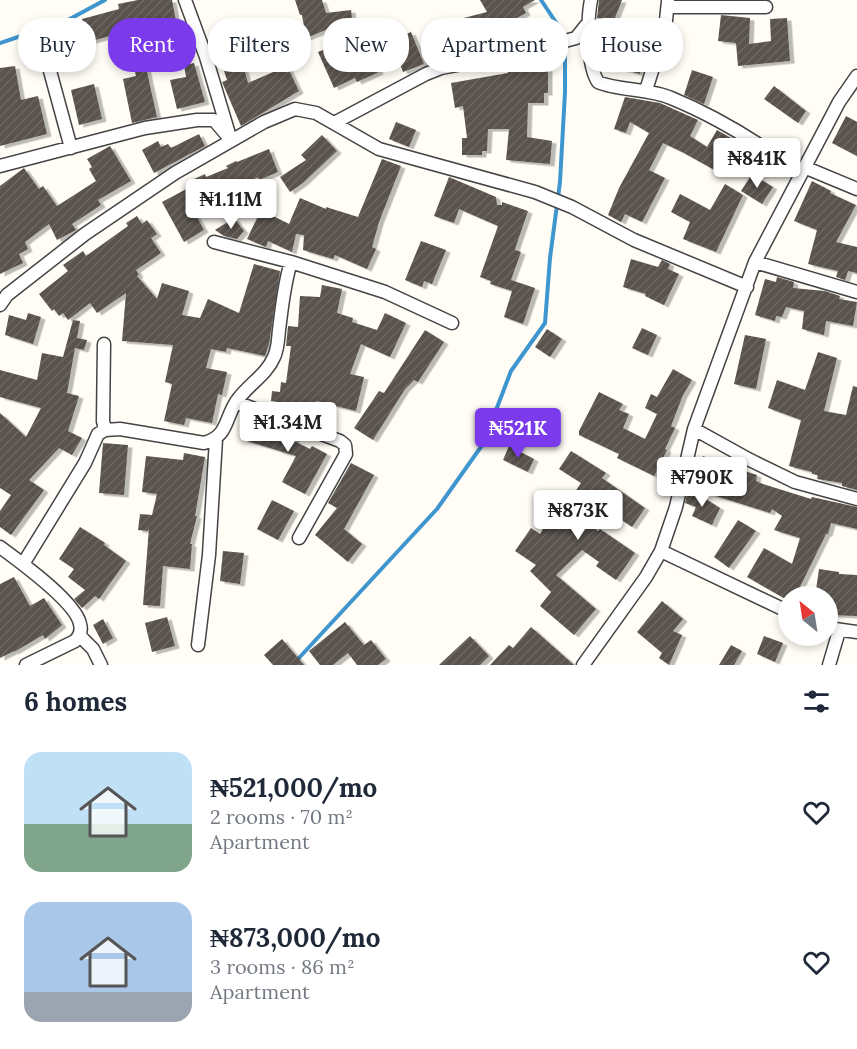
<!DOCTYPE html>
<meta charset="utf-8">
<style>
:root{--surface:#fff;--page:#f6f6f7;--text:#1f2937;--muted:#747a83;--accent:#7c3aed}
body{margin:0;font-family:Lora,serif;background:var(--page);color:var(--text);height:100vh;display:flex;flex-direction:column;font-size:22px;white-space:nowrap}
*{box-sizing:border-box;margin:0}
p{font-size:20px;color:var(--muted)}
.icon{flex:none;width:33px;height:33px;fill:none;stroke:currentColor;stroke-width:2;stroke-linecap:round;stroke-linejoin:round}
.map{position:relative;height:665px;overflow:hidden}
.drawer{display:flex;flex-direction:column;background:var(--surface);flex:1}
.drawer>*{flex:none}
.banner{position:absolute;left:18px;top:18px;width:822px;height:54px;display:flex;gap:12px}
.needle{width:39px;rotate:330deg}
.buttons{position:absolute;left:778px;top:586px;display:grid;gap:12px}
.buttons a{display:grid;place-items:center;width:60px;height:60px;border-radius:50%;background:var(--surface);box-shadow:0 3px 9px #0003;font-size:30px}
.price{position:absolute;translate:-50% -51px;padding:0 14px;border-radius:6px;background:#fff;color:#222;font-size:20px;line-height:39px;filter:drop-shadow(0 2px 3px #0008)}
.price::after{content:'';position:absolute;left:50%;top:36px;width:18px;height:14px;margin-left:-9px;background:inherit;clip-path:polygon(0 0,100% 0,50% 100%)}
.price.current{background:var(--accent);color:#fff}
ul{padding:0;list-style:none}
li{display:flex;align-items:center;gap:18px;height:150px;padding:0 24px}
li span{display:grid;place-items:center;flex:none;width:168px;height:120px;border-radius:18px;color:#555}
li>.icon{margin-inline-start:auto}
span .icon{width:72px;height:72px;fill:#fffc;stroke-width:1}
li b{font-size:26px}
h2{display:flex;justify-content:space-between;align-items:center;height:72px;padding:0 24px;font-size:26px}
.chip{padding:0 21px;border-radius:24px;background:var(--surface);box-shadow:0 3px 9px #0003;font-size:21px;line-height:54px}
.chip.current{background:var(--accent);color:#fff}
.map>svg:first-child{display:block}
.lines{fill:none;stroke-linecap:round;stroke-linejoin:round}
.stream{stroke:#3f96cf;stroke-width:4}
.building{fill:url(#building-hatch);filter:url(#shadow)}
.minor-casing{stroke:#444;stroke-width:15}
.minor{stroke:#fff;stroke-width:12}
</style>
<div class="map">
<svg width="857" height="665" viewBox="0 0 857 665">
<defs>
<pattern id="building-hatch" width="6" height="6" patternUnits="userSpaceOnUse" patternTransform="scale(1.5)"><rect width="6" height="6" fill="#5a524d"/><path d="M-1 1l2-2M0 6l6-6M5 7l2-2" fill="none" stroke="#6d6662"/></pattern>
<filter id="shadow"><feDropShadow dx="4.5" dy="2.5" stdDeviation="0" flood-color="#0004"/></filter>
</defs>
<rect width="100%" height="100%" fill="#fffdf5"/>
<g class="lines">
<path class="stream" d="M0,43L68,20L105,0
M296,665L298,659L437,509L483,444L511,371L545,323L550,258L560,182L565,92V36L541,0"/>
</g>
<path class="building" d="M138,0H172L176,21L141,28L149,62L145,63L157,117L132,123L123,79L136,76L125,32L88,42L82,19L119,9L118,4Z
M295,0H322L326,13L351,10L354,34L337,36L333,27L306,38L302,15H300Z
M480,0H535L523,7L526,13L515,19L517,23L486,41L485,37L452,47L450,40L446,41L442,27L453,24L452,21L487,12Z
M599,0H622L613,23L597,18Z
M721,15L750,18L749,44L771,41L770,19L787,18L790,61L738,66L736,43L718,41Z
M612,29L650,39L640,74L602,64Z
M273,30L280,48L267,54L264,46L240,55L248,83L287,66L299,91L241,126L222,82L227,80L224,71L234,68L226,48L238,44L235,38L246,34L249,40Z
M411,32L424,64L403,72L391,40Z
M335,45L345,66L371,54L379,72L357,82L355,78L334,88L318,52Z
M194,63L205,102L177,109L170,80L186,77L184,65Z
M15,66L21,100L38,96L47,134L0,146V68Z
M508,69H548V93H544V103H528L527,137L552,141L550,164L506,160L509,129H488L487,151H482V155H462V138H467L463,106L455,108L451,83L508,73Z
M692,70L713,77L704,104L684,95Z
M94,84L102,119L79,125L71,90Z
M774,86L806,111L798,123L764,99Z
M625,97L660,103L698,120L690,136L707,147L717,130L736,141L718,172L682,152L663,143L649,170L665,178L642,222L625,214L621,222L608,215L619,188L649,133L630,122L626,133L614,129Z
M846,116L857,122V156L832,143Z
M396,122L416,130L409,147L389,139Z
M199,134L205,146L154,173L142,150L158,141L161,147L168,144L171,148Z
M322,135L337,151L303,183L290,192L280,177L306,160L301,155Z
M110,146L131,181L98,200L101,205L72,224L76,230L57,240L49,224L25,242L28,249L19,254L23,263L0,274V186L24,168L39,189L43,186L57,206L96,181L89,169L92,167L87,159Z
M269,149L278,172L259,180L258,177L224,194L225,197L193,210L204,230L184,242L162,202L194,185L192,180L205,174L206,177L228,168L226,166L236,161L237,162Z
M382,159L401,166L379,222L372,247L376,249L367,269L335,255L333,259L303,250L304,235L296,234L292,252L268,241L266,247L247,239L261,210L289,224L300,198L326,209V207L358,217Z
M752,174L773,187L762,204L741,191Z
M449,177L496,197L497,205H502V202L528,211L516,246L515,250L521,252L511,280L535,288L523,324L504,317L512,291L490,284L491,281L480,277L498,226L459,209L454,223L434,216Z
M812,181L831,191L830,193L856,205L836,242L857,247V273L848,271L845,280L836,277L838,271L808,264L817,230L794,221Z
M725,184L743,195L716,252L683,239L690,222L671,212L680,194L710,210Z
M137,216L142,224L147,220L157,234L151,238L161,253L136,270L139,275L137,276L157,299L162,283L189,291L182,315L200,318L208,299L239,313L254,264L280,271L269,344L265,356L227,348L226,352L211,349L206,368L227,372L222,395L218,394L212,423L186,418L184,425L164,421L172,384L165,382L173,345L122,341L126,293L97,313L90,303L68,320L63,313L59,316L54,309L52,311L39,294L68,271L63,265L83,251L86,256L128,226L126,223Z
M234,218L244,231L237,239L224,236L215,230Z
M421,241L446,250L432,284L424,281L422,287L405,280Z
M631,259L658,267L662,260L670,264L668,269L679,274L664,305L645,296L646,294L623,287Z
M777,277L794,282L793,288L825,291L840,296L839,299L857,302L853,326L826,321L824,335L802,329L804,311L786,307L782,317L776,316L775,321L755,315L765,279L776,282Z
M322,285L342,289L337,313L353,318L352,322L377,330L385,313L406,323L390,357L361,344L350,374L364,377L356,411L316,401L313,415L278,409V402L271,401L272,391L280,392L281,382L286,383L291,346H286L288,326L298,327L300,296L320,297Z
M28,313L41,317L33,344L5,335L9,315L26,320Z
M73,320L80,321L77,338L87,340L84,350L75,348L67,393L79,396L68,431L82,438L72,455L59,448L29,480L44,490L11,535L0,527V511L11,495L0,488V413L26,437L41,408L0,397V370L37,380L42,353L63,357Z
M642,328L657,335L648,355L632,348Z
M547,329L562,339L550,357L535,347Z
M425,330L444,342L418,382L414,380L405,389L373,440L354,428L379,391L384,393Z
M745,335L766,339L756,389L734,384Z
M818,352L837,358L824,411L846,415L853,386L857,387V490L842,486V483L817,479L818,475L812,474V472L789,466L801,420L768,408L777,380L805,390Z
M673,369L692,380L683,395L671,426L675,428L665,449L667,450L654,476L617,458L619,454L579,435V431L599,392L623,404L619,410L629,414L623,428L645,439L657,414L645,408L651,394L657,397Z
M252,417L297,434L294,441L310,449L312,446L327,454L305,494L282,482L296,456L244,440Z
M103,443L128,445L124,495L99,493Z
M509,446L534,459L528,472L503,460Z
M571,451L606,473L602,478L645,508L632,527L593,501L581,519L598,531L600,529L635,553L616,580L596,566L599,562L582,550L556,575L596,609L574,635L540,606L551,592L530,571L536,565L515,551L531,528L540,534L558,504L564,508L581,483L559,469Z
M184,453L205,457L195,516H197L190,544H192L190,569L163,566L160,606L143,605L149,528L148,531L138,530L140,514L152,515L157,494L142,492L146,456L183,460Z
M703,456L723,464L722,468L741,474L742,470L757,475L756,481L763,484L811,499L812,497L857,507V529L831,523L828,534H826L795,597H789V601L747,577L764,548L792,564L800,538L774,530L782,516L772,509L770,513L694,489Z
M351,463L374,475L344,529L362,544L348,562L315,535L337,508L328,503Z
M688,491L693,493V491L720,508L712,525L692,516L696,507L685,503Z
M272,500L294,511L278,540L257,529Z
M738,520L756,531L729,568L714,557Z
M80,527L105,543L104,545L126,561L99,599L95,596L82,608L74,599L85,590L68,577L74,569L59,559Z
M223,551L244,553L240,584L220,581Z
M819,569L839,572V574L857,575V616L828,615V597H815Z
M14,577L30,606L44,598L62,625L45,639L43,635L14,652V651L0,658V584Z
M662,601L683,619L673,631L682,635L669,665L659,658L662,653L637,632Z
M167,617L175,646L152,652L145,623Z
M103,619L113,638L103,644L93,625Z
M345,622L364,645L371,640L386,659L378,665H357L348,653L333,665H320L309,651Z
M531,627L574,665H490L509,645L513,648Z
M470,636L489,656L480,665H439Z
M764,636L783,643L775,662L757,654Z
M282,639L304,665H273L264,655Z
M731,645L742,651L734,665H719Z"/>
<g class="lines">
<defs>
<path id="minor" d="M185,0L206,57L229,134
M591,0C587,20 587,65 598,82C618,91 648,88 671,98C715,116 762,145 800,173
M668,7H766
M50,71L71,148
M646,90L665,30L668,1
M334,123L426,74L441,68L516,54L576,38L588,23
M0,166L145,128L197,120H214L231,140
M804,167L857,189
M214,242L291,262L385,292L452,323
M755,262L857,292
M0,305L7,295L85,234L175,173L264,122L295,109L316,113L379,149L535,192L572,207L634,240L747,287
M104,344L103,421L105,430
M236,402L340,441L345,445L346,454L299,538
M694,429L750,460L795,482L857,499
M0,547C19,561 76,602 80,624C82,631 79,637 75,641L26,665
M661,551L789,612
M23,564L85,463L98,434L105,430L120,429L204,443C228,436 224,421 236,402C247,385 266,376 274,357C278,349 278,339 279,330C282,307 284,284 291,262
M828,628L857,632
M80,636L93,649L101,665
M198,645L209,555L216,439
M583,665L646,577L661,551L676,507L694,429L755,262L839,102L857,76
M829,665L839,631"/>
</defs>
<use href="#minor" class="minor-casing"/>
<use href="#minor" class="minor"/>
</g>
</svg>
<div class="buttons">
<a><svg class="needle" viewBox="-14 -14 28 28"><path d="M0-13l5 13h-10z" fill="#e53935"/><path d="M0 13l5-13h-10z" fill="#747a83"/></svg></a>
</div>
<b class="price" style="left:757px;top:189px">₦841K</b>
<b class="price" style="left:231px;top:230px">₦1.11M</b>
<b class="price" style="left:288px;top:453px">₦1.34M</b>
<b class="price current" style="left:518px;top:459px">₦521K</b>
<b class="price" style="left:702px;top:508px">₦790K</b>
<b class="price" style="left:578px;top:541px">₦873K</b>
<div class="banner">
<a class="chip">Buy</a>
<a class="chip current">Rent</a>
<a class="chip">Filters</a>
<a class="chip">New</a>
<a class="chip">Apartment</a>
<a class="chip">House</a>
</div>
</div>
<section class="drawer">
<h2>6 homes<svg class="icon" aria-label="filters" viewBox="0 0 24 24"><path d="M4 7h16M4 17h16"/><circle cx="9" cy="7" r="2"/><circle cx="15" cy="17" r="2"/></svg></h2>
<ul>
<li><span style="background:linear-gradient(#bfe0f5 60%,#7fa58c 0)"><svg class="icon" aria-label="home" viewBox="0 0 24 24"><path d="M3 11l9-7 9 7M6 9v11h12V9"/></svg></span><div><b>₦521,000/mo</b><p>2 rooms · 70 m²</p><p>Apartment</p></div><svg class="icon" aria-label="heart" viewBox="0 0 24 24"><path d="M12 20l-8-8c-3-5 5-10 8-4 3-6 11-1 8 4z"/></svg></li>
<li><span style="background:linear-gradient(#a9c7e8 75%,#9aa5b1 0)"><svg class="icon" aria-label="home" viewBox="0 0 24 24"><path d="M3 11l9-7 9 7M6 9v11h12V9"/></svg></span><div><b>₦873,000/mo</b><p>3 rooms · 86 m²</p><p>Apartment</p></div><svg class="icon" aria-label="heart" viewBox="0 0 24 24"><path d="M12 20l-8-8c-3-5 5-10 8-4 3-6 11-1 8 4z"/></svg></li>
</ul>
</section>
